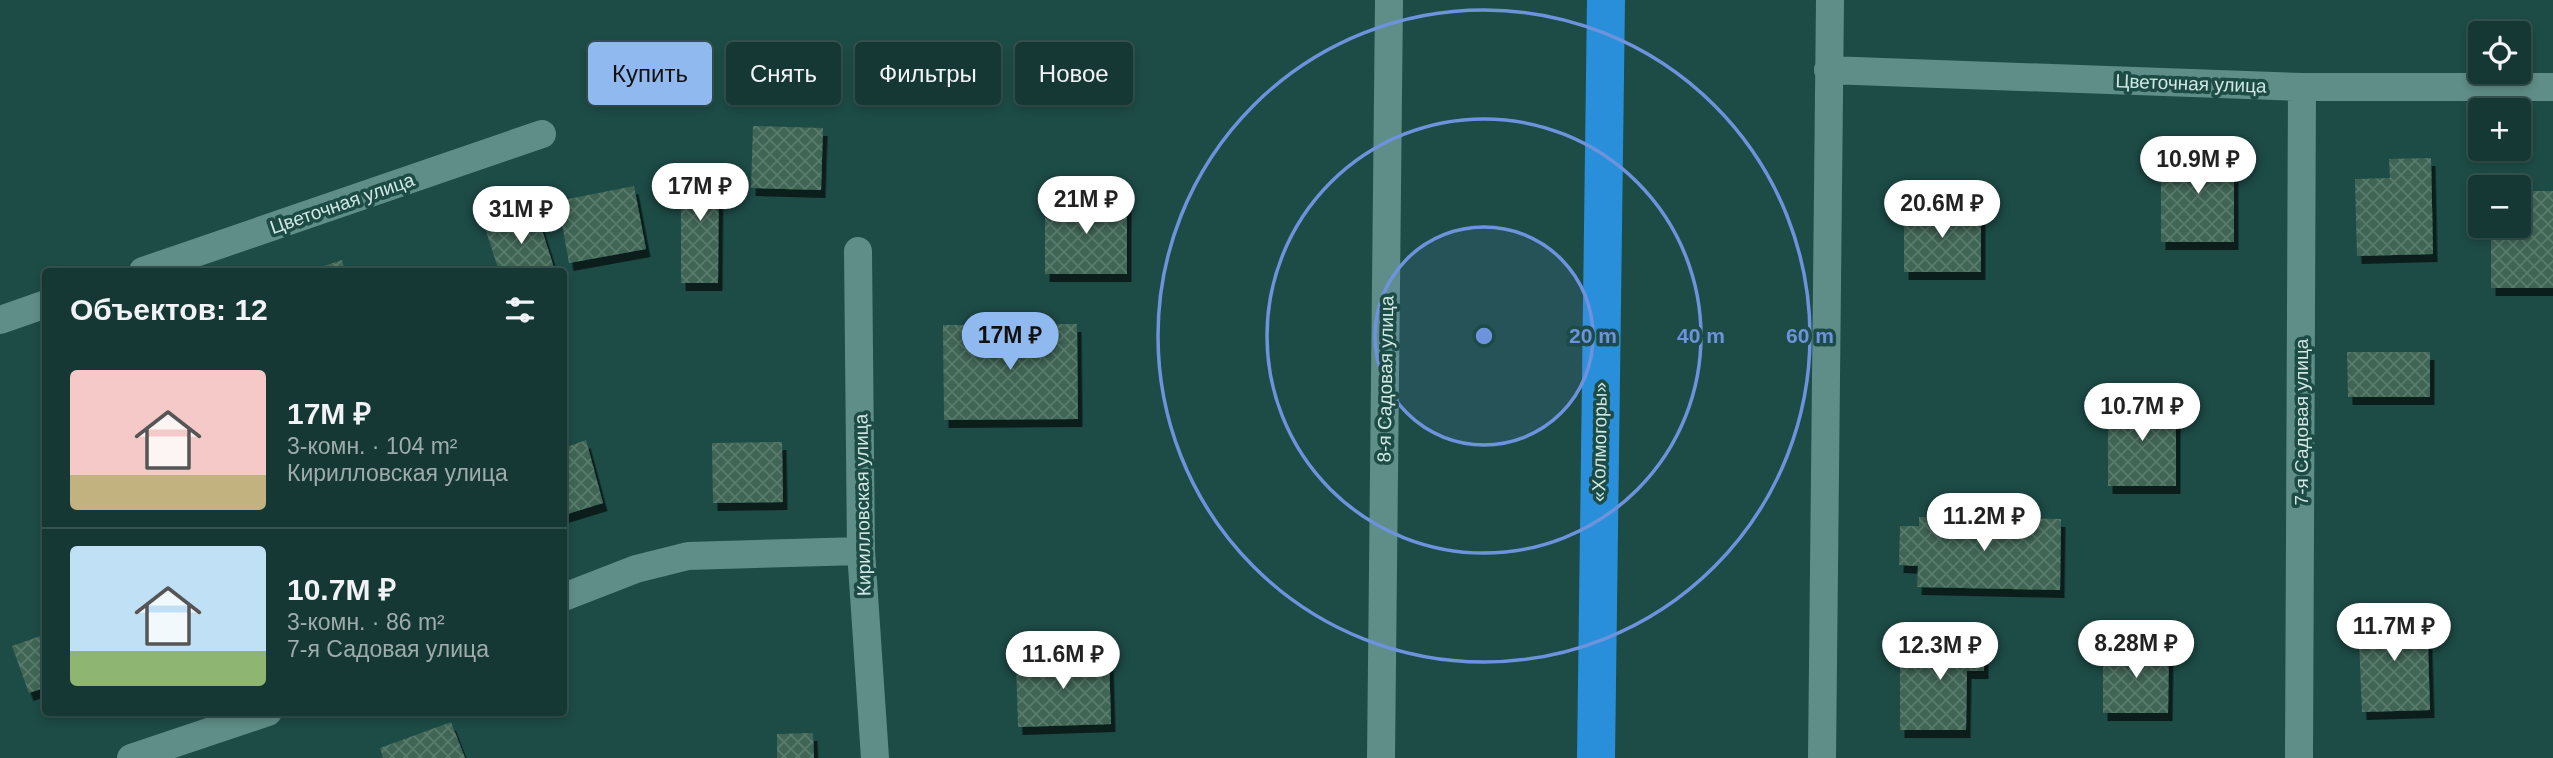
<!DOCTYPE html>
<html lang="ru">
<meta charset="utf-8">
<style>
:root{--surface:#163834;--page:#1f3f3c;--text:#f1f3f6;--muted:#9eacac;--line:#35524f;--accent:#90b9f0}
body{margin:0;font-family:Helvetica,sans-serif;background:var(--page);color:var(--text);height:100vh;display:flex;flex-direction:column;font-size:26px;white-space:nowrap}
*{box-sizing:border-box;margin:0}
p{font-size:23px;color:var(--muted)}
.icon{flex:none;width:38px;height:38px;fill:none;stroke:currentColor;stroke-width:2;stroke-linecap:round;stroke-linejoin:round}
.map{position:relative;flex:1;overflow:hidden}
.details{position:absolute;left:42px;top:268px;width:525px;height:448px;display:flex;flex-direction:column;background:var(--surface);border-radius:7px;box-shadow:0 4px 10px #0003,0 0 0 2px var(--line)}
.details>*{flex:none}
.hud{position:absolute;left:588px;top:42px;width:665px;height:63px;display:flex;gap:14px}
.tools{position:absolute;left:2468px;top:21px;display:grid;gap:14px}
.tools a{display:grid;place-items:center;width:63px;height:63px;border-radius:7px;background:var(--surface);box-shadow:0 4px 10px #0003,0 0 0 2px var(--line);font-size:35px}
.price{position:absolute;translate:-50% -60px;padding:0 16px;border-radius:24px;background:#fff;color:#222;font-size:23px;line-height:46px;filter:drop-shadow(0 2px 4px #0008)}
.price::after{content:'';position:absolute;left:50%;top:42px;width:21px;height:16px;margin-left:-10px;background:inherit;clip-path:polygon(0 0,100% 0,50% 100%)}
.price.selected{background:var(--accent);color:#111}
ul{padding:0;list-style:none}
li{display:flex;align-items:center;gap:21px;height:175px;padding:0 28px}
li+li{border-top:2px solid var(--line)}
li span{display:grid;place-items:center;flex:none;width:196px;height:140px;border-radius:7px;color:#555}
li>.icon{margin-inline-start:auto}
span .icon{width:84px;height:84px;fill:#fffc;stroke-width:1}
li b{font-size:30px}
h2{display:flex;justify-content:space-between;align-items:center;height:84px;padding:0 28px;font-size:30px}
.chip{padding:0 24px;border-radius:7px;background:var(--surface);box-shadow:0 4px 10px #0003,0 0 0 2px var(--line);font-size:24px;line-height:63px}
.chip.selected{background:var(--accent);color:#111}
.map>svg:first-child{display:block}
.building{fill:url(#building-cross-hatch);filter:url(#shadow)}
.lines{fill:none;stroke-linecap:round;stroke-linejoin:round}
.street{stroke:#5f8d87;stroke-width:28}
.highway{stroke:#2a8fdb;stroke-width:38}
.ring{fill:none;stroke:#6e93dd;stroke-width:3.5}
.labels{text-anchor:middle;stroke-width:7;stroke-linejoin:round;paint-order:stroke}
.street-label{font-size:19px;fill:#d0e8e4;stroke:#1d4b46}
.centre{fill:#6e93dd;stroke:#1d4b46;stroke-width:3.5}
.ring-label{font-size:21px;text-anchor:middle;font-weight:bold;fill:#6e93dd;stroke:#1d4b46;stroke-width:7;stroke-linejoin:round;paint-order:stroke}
</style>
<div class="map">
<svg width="2553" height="758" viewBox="0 0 2553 758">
<defs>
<pattern id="building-cross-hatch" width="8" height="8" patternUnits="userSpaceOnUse" patternTransform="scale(1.75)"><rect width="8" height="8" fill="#3f6555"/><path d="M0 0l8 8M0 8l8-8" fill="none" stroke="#5a7b6d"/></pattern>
<filter id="shadow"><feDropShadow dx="4.5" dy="8" stdDeviation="0" flood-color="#0009"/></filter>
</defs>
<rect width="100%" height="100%" fill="#1d4b46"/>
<path class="building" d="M753,126L823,128L821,190L751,188Z
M2161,150H2234V242H2161Z
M2431,158L2433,254L2357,256L2355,179L2390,178L2389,159Z
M681,163H719L718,283H681Z
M634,186L646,249L569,263L558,201Z
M2518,191H2553V288H2491V226H2518Z
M1045,197H1127V274H1045Z
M1904,208H1981V272H1904Z
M537,214L555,271H499L486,231Z
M342,260L345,271H309Z
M1077,324L1078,419L944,420L943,325Z
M2347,352H2430V397H2348Z
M2108,400H2176V486H2108Z
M586,440L603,503L564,515V448Z
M782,442L783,502L713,503L712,443Z
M1919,517L2061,519L2060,590L1917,587L1918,566L1899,565L1900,526H1919Z
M2427,613L2430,710L2362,712L2358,616Z
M1930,632H1984V671H1967L1966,730H1900V659H1930Z
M46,634V687L29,693L12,646Z
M2103,647H2169L2168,713H2103Z
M1109,656L1111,724L1018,727L1016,659Z
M451,722L465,758H383L380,748Z
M813,733L814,758H777V734Z"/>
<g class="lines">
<path class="street" d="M1828,70L2302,87H2553
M858,251L861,551L875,758
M143,271L542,134
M0,320L46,304
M564,597L636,569L688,556L861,551
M131,758L268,712
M1381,758L1389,0
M1822,758L1830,0
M2299,758L2302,87"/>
<path class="highway" d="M1596,758L1606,0"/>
</g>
<circle cx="1484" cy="336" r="109" fill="#6e93dd" fill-opacity=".12"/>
<g class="ring">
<circle cx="1484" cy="336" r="109"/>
<circle cx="1484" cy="336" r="217"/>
<circle cx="1484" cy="336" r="326"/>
</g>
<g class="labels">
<g class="street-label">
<text transform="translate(2191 83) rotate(2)" y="7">Цветочная улица</text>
<text transform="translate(342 203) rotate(-19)" y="7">Цветочная улица</text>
<text transform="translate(1385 379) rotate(-89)" y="7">8-я Садовая улица</text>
<text transform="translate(2301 422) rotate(-90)" y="7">7-я Садовая улица</text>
<text transform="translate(1599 442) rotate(-89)" y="7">«Холмогоры»</text>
<text transform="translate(862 505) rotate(-91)" y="7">Кирилловская улица</text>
</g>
</g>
<circle cx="1484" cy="336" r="10" class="centre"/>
<g class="ring-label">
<text x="1593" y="343">20 m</text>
<text x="1701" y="343">40 m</text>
<text x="1810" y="343">60 m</text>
</g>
</svg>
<div class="tools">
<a><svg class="icon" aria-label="locate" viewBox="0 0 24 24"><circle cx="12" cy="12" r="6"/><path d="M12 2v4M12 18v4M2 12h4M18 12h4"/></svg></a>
<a>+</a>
<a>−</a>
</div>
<b class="price" style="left:2198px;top:196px">10.9M ₽</b>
<b class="price" style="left:700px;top:223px">17M ₽</b>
<b class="price" style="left:1086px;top:236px">21M ₽</b>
<b class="price" style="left:1942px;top:240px">20.6M ₽</b>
<b class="price" style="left:521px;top:246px">31M ₽</b>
<b class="price selected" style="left:1010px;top:372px">17M ₽</b>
<b class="price" style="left:2142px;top:443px">10.7M ₽</b>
<b class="price" style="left:1984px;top:553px">11.2M ₽</b>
<b class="price" style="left:2394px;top:663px">11.7M ₽</b>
<b class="price" style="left:2136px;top:680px">8.28M ₽</b>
<b class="price" style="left:1940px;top:682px">12.3M ₽</b>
<b class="price" style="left:1063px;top:691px">11.6M ₽</b>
<div class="hud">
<a class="chip selected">Купить</a>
<a class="chip">Снять</a>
<a class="chip">Фильтры</a>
<a class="chip">Новое</a>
</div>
<section class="details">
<h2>Объектов: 12<svg class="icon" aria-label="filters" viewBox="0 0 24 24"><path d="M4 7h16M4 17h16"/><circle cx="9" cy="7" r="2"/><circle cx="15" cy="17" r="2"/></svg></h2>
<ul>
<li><span style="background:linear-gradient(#f6c9c9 75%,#c2b280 0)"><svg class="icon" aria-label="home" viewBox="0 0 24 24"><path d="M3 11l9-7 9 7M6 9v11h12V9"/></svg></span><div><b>17M ₽</b><p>3-комн. · 104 m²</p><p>Кирилловская улица</p></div></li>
<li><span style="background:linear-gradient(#bfe0f5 75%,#8fb573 0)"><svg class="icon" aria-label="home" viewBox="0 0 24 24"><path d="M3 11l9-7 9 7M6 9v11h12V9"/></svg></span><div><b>10.7M ₽</b><p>3-комн. · 86 m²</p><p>7-я Садовая улица</p></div></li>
</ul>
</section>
</div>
